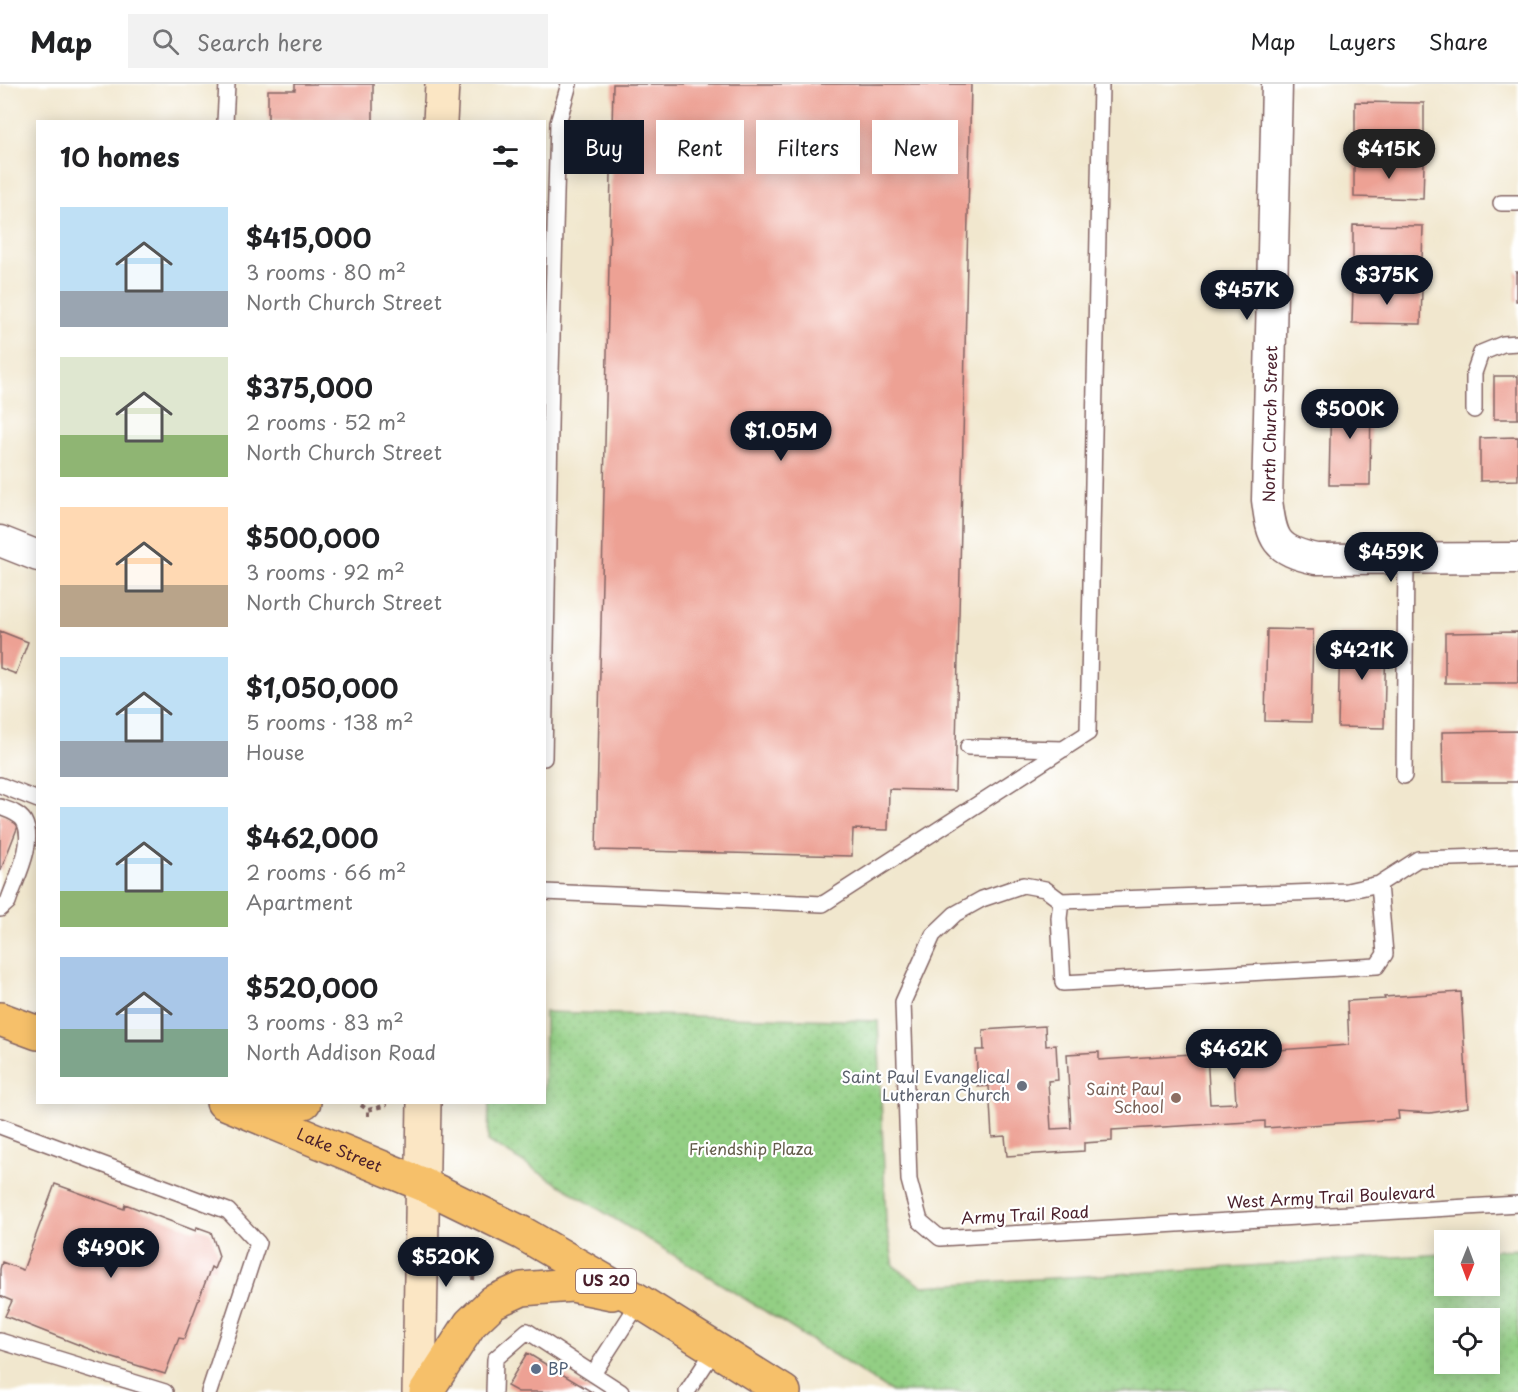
<!DOCTYPE html>
<meta charset="utf-8">
<style>
:root{--surface:#fff;--page:#f2f2f2;--text:#202124;--muted:#757577;--line:#e0e0e0;--accent:#111827}
body{margin:0;font-family:"Playpen Sans",sans-serif;background:var(--page);color:var(--text);height:100vh;display:flex;flex-direction:column;font-size:22px;white-space:nowrap}
*{box-sizing:border-box;margin:0}
p{font-size:20px;color:var(--muted)}
.icon{flex:none;width:33px;height:33px;fill:none;stroke:currentColor;stroke-width:2;stroke-linecap:round;stroke-linejoin:round}
.map{position:relative;flex:1;overflow:hidden}
.details{position:absolute;left:36px;top:36px;width:510px;height:984px;display:flex;flex-direction:column;background:var(--surface);border-radius:0px;box-shadow:0 3px 15px #0003}
.details>*{flex:none}
.hud{position:absolute;left:564px;top:36px;width:570px;height:54px;display:flex;gap:12px}
.needle{width:39px;rotate:181deg}
.buttons{position:absolute;left:1434px;top:1146px;display:grid;gap:12px}
.buttons a{display:grid;place-items:center;width:66px;height:66px;border-radius:0px;background:var(--surface);box-shadow:0 3px 15px #0003;font-size:30px}
.price{position:absolute;translate:-50% -51px;padding:0 14px;border-radius:21px;background:var(--accent);color:#fff;font-size:20px;line-height:39px;filter:drop-shadow(0 2px 3px #0008)}
.price::after{content:'';position:absolute;left:50%;top:36px;width:18px;height:14px;margin-left:-9px;background:inherit;clip-path:polygon(0 0,100% 0,50% 100%)}
.price.active{background:#222;color:#fff}
ul{padding:0;list-style:none}
li{display:flex;align-items:center;gap:18px;height:150px;padding:0 24px}
li span{display:grid;place-items:center;flex:none;width:168px;height:120px;border-radius:0px;color:#555}
li>.icon{margin-inline-start:auto}
span .icon{width:72px;height:72px;fill:#fffc;stroke-width:1}
li b{font-size:26px}
h2{display:flex;justify-content:space-between;align-items:center;height:72px;padding:0 24px;font-size:26px}
.pill{padding:0 21px;border-radius:0px;background:var(--surface);box-shadow:0 3px 15px #0003;font-size:21px;line-height:54px}
.pill.active{background:var(--accent);color:#fff}
header{display:flex;align-items:center;gap:36px;box-sizing:border-box;height:84px;padding:0 30px;background:var(--surface);border-bottom:2px solid var(--line)}
header strong{font-size:28px}
nav{display:flex;gap:33px;margin-inline-start:auto;font-size:21px}
.search{width:420px;height:54px;background:var(--page);display:flex;align-items:center;gap:15px;box-sizing:border-box;padding:0 21px;border-radius:0px;color:var(--muted);font-size:22px}
.map>svg:first-child{display:block}
.park{fill:url(#park-dots);stroke:#6e7758;stroke-width:1.5;fill-rule:evenodd}
.building{fill:#eda194}
.lines{fill:none;stroke-linecap:round;stroke-linejoin:round}
.lane-casing{stroke:#846564;stroke-width:18}
.street-casing{stroke:#846564;stroke-width:33}
.secondary-casing{stroke:#846564;stroke-width:36}
.primary-casing{stroke:#846564;stroke-width:36}
.path{stroke:#846564;stroke-width:4;stroke-dasharray:4.5 4.5;stroke-linecap:butt}
.lane{stroke:#fff;stroke-width:15}
.street{stroke:#fff;stroke-width:30}
.secondary{stroke:#fbe6c4;stroke-width:33}
.primary{stroke:#f6c06b;stroke-width:33}
.worship-dot{fill:#6b7280;stroke:#fff;stroke-width:2}
.education-dot{fill:#8d6e63;stroke:#fff;stroke-width:2}
.service-dot{fill:#5c6f8a;stroke:#fff;stroke-width:2}
.labels{text-anchor:middle;stroke-width:4.5;stroke-linejoin:round;paint-order:stroke}
.shield{fill:#fff;stroke:#80626b;stroke-width:1.5}
.shield-label{font-size:15px;font-weight:bold;fill:#4a1f2b}
.street-label{font-size:16px;fill:#4a1f2b;stroke:#fff}
.worship-label{font-size:16px;fill:#5b616d;stroke:#fff;text-anchor:end}
.education-label{font-size:16px;fill:#785e54;stroke:#fff;text-anchor:end}
.park-label{font-size:16px;fill:#645d4a;stroke:#fff}
.service-label{font-size:16px;fill:#4e5e75;stroke:#fff;text-anchor:start}
</style>
<header>
<strong>Map</strong>
<div class="search"><svg class="icon" aria-label="search" viewBox="0 0 24 24"><circle cx="10" cy="10" r="6"/><path d="M15 15l6 6"/></svg>Search here</div>
<nav><a>Map</a><a>Layers</a><a>Share</a></nav>
</header>
<div class="map">
<svg width="1518" height="1308" viewBox="0 0 1518 1308">
<defs>
<pattern id="park-dots" width="8" height="8" patternUnits="userSpaceOnUse" patternTransform="scale(1.5)"><rect width="8" height="8" fill="#93cf84"/><path d="M2 2h.1M6 6h.1" fill="none" stroke="#80b172" stroke-width="1.8" stroke-linecap="round"/></pattern>
</defs>
<rect width="100%" height="100%" fill="#fff"/>
<filter id="ink" filterUnits="userSpaceOnUse"><feTurbulence type="fractalNoise" baseFrequency=".0167" numOctaves="2"/><feDisplacementMap in="SourceGraphic" scale="12" xChannelSelector="R" yChannelSelector="G"/><feConvolveMatrix kernelMatrix="1 2 1 2 8 2 1 2 1" color-interpolation-filters="sRGB"/></filter>
<filter id="wash" filterUnits="userSpaceOnUse"><feTurbulence type="fractalNoise" baseFrequency=".008" numOctaves="4" result="noise"/><feDisplacementMap in="SourceGraphic" scale="24" xChannelSelector="R" yChannelSelector="G"/><feGaussianBlur stdDeviation="1.35" result="paint"/><feColorMatrix in="noise" values="0 0 0 0 0 0 0 0 0 0 0 0 0 0 0 0 0 1.4 0 .05"/><feComposite in="paint" operator="in"/></filter>
<g filter="url(#wash)">
<rect width="100%" height="100%" fill="#f1e7ce"/>
<path class="park" d="M545,928L878,937L886,1138L894,1182L922,1202L1444,1170V1202H1490V1167L1518,1165V1308H892L776,1234L488,1057L489,1019L544,1018ZM1444,1234H1490V1280H1444Z"/>
<g id="blocks">
<path class="building" d="M295,0H373V37H268V6H295Z
M613,0H971L955,707L889,705L888,746L853,745L852,772L596,766Z
M1355,18L1424,19V54H1355Z
M1354,78L1424,79L1423,115L1354,113Z
M1353,141L1423,142L1422,177L1353,176Z
M1516,188H1518V217H1516Z
M1353,203L1422,204L1421,240L1352,239Z
M1494,292H1518V335H1494Z
M1331,311H1371L1370,401H1329Z
M1518,353V396L1480,397V354Z
M1267,545L1313,546L1311,638L1265,637Z
M0,547L28,558L16,590L0,584Z
M1518,548V599H1445V549Z
M1340,550L1386,551L1384,644L1338,643Z
M1518,647V698H1443L1442,648Z
M0,730L20,737L0,788Z
M1461,908L1468,1023L1430,1029L1398,1027L1399,1035L1265,1044V1037L1112,1046V1057L1084,1059V1067L1007,1072L1005,1052L992,1053L989,1002L978,1003L976,966H984L983,946L1045,942L1046,962L1056,961L1058,996L1048,997L1051,1045L1071,1044L1067,970L1099,968V976L1207,969L1210,1020L1236,1019L1233,969L1349,961L1347,917L1385,915L1384,913Z
M55,1100L124,1125L125,1120L196,1147L197,1143L211,1148L219,1172L214,1185L211,1183L184,1255L179,1254L165,1290L110,1273L5,1232L12,1217L0,1212V1185L2,1178L23,1186Z
M527,1269L592,1308H518L507,1302Z"/>
</g>
</g>
<g filter="url(#ink)">
<use href="#blocks" fill-opacity="0" stroke="#846564" stroke-width="1.5"/>
<g class="lines">
<defs>
<path id="lane" d="M225,38L227,0
M1501,119H1518
M544,288H551L544,674
M551,288L558,39L569,0
M1474,326V289L1481,269L1503,260L1518,259
M968,663L1064,665
M1404,692L1406,475
M0,701L38,716
M0,723C8,726 19,729 24,737C36,759 15,796 8,818L0,825
M1379,800L1385,870L1377,882L1063,899L1059,834L1061,817L1347,807L1379,800L1418,775L1518,772
M544,808L823,820L1088,649L1101,0
M1061,817L1045,805L1023,801L982,815L955,830L933,851L903,918L909,1096L920,1137L940,1154L1518,1120
M0,1042L228,1127L258,1159L209,1308
M0,1257L165,1308
M593,1290L640,1217
M494,1308L495,1275L527,1247L621,1308
M687,1308L715,1265"/>
<path id="street" d="M1277,0L1267,416C1272,456 1275,466 1316,475L1518,474
M0,457L38,472"/>
<path id="secondary" d="M440,38L442,0
M419,1308L424,1018"/>
<g id="primary">
<path d="M0,935L38,949"/>
<path id="s1" d="M223,1018L422,1100L522,1149L634,1214L784,1308"/>
<path d="M253,1030L304,1018"/>
<path d="M426,1308L470,1240L493,1218L522,1205L572,1201L612,1209"/>
</g>
</defs>
<use href="#lane" class="lane-casing"/>
<use href="#street" class="street-casing"/>
<use href="#secondary" class="secondary-casing"/>
<use href="#primary" class="primary-casing"/>
<path class="path" d="M361,1021L368,1026L387,1021
M368,1032V1026
M458,1176L473,1184
M473,1196L476,1167"/>
<use href="#lane" class="lane"/>
<use href="#street" class="street"/>
<use href="#secondary" class="secondary"/>
<use href="#primary" class="primary"/>
</g>
</g>
<circle class="worship-dot" cx="1022" cy="1002" r="6"/>
<circle class="education-dot" cx="1176" cy="1014" r="6"/>
<circle class="service-dot" cx="536" cy="1285" r="6"/>
<g class="labels">
<rect class="shield" x="576" y="1185" width="60" height="24" rx="4.5"/>
<g class="shield-label">
<text x="606" y="1202">US 20</text>
</g>
<g class="street-label">
<text transform="translate(1270 340) rotate(-89)" y="6">North Church Street</text>
<text dy="6" stroke="none"><textPath href="#s1" startOffset="126">Lake Street</textPath></text>
<text transform="translate(1331 1113) rotate(-3)" y="6">West Army Trail Boulevard</text>
<text transform="translate(1025 1131) rotate(-3)" y="6">Army Trail Road</text>
</g>
<g class="worship-label">
<text x="1010" y="999">Saint Paul Evangelical<tspan x="1010" dy="18">Lutheran Church</tspan></text>
</g>
<g class="education-label">
<text x="1164" y="1011">Saint Paul<tspan x="1164" dy="18">School</tspan></text>
</g>
<g class="park-label">
<text x="751" y="1071">Friendship Plaza</text>
</g>
<g class="service-label">
<text x="548" y="1291">BP</text>
</g>
</g>
</svg>
<div class="buttons">
<a><svg class="needle" viewBox="-14 -14 28 28"><path d="M0-13l5 13h-10z" fill="#e53935"/><path d="M0 13l5-13h-10z" fill="#757577"/></svg></a>
<a><svg class="icon" aria-label="locate" viewBox="0 0 24 24"><circle cx="12" cy="12" r="6"/><path d="M12 2v4M12 18v4M2 12h4M18 12h4"/></svg></a>
</div>
<b class="price active" style="left:1389px;top:96px">$415K</b>
<b class="price" style="left:1387px;top:222px">$375K</b>
<b class="price" style="left:1247px;top:237px">$457K</b>
<b class="price" style="left:1350px;top:356px">$500K</b>
<b class="price" style="left:781px;top:378px">$1.05M</b>
<b class="price" style="left:1391px;top:499px">$459K</b>
<b class="price" style="left:1362px;top:597px">$421K</b>
<b class="price" style="left:1234px;top:996px">$462K</b>
<b class="price" style="left:111px;top:1195px">$490K</b>
<b class="price" style="left:446px;top:1204px">$520K</b>
<div class="hud">
<a class="pill active">Buy</a>
<a class="pill">Rent</a>
<a class="pill">Filters</a>
<a class="pill">New</a>
</div>
<section class="details">
<h2>10 homes<svg class="icon" aria-label="filters" viewBox="0 0 24 24"><path d="M4 7h16M4 17h16"/><circle cx="9" cy="7" r="2"/><circle cx="15" cy="17" r="2"/></svg></h2>
<ul>
<li><span style="background:linear-gradient(#bfe0f5 70%,#9aa5b1 0)"><svg class="icon" aria-label="home" viewBox="0 0 24 24"><path d="M3 11l9-7 9 7M6 9v11h12V9"/></svg></span><div><b>$415,000</b><p>3 rooms · 80 m²</p><p>North Church Street</p></div></li>
<li><span style="background:linear-gradient(#dfe7d0 65%,#8fb573 0)"><svg class="icon" aria-label="home" viewBox="0 0 24 24"><path d="M3 11l9-7 9 7M6 9v11h12V9"/></svg></span><div><b>$375,000</b><p>2 rooms · 52 m²</p><p>North Church Street</p></div></li>
<li><span style="background:linear-gradient(#ffd9b3 65%,#b9a48a 0)"><svg class="icon" aria-label="home" viewBox="0 0 24 24"><path d="M3 11l9-7 9 7M6 9v11h12V9"/></svg></span><div><b>$500,000</b><p>3 rooms · 92 m²</p><p>North Church Street</p></div></li>
<li><span style="background:linear-gradient(#bfe0f5 70%,#9aa5b1 0)"><svg class="icon" aria-label="home" viewBox="0 0 24 24"><path d="M3 11l9-7 9 7M6 9v11h12V9"/></svg></span><div><b>$1,050,000</b><p>5 rooms · 138 m²</p><p>House</p></div></li>
<li><span style="background:linear-gradient(#bfe0f5 70%,#8fb573 0)"><svg class="icon" aria-label="home" viewBox="0 0 24 24"><path d="M3 11l9-7 9 7M6 9v11h12V9"/></svg></span><div><b>$462,000</b><p>2 rooms · 66 m²</p><p>Apartment</p></div></li>
<li><span style="background:linear-gradient(#a9c7e8 60%,#7fa58c 0)"><svg class="icon" aria-label="home" viewBox="0 0 24 24"><path d="M3 11l9-7 9 7M6 9v11h12V9"/></svg></span><div><b>$520,000</b><p>3 rooms · 83 m²</p><p>North Addison Road</p></div></li>
</ul>
</section>
</div>
